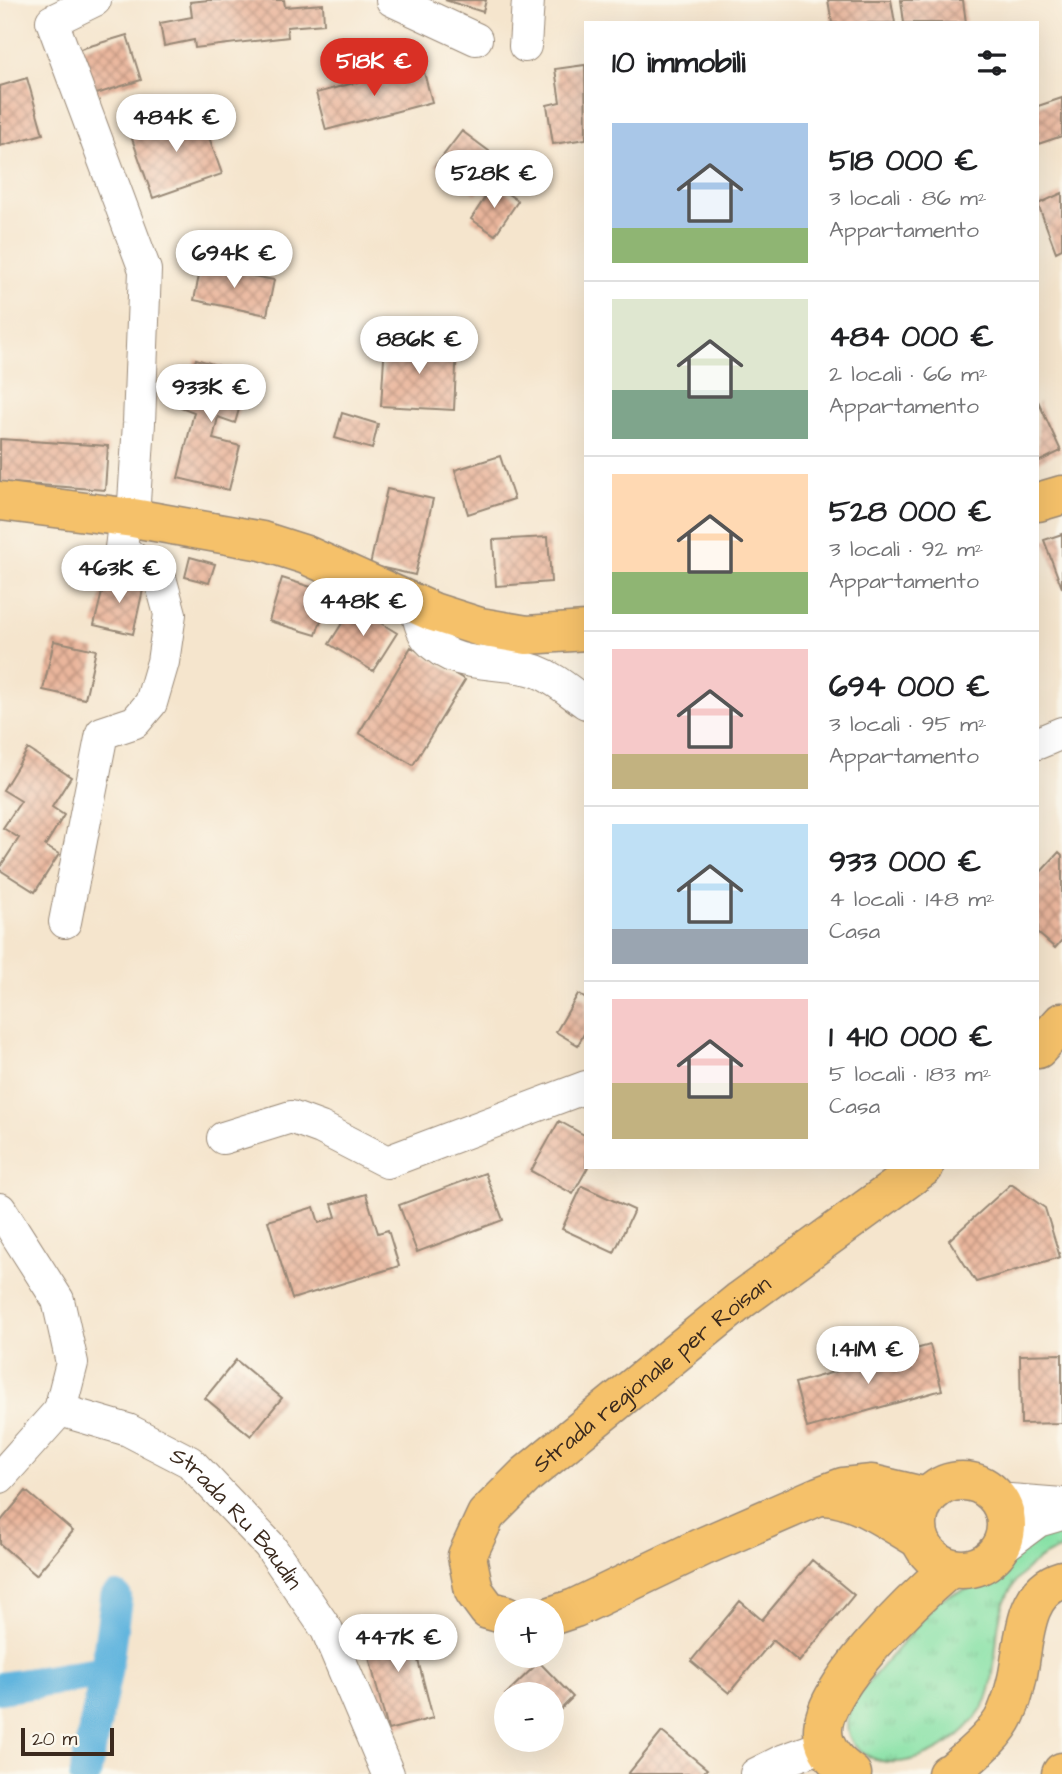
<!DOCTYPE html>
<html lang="it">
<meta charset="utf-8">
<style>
:root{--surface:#fff;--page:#f2f2f2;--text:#202124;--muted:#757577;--line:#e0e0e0;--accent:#d93025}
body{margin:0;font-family:"Architects Daughter",sans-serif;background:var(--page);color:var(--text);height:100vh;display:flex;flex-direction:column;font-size:26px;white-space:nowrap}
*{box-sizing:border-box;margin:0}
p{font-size:23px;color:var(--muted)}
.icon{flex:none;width:38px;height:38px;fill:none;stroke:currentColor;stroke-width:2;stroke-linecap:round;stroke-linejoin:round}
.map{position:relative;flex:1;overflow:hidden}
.sheet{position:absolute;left:584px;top:21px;width:455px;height:1148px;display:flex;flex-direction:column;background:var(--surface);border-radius:0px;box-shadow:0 7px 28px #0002}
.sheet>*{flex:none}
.tools{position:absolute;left:494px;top:1598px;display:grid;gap:14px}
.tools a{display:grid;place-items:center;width:70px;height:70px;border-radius:50%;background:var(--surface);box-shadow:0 7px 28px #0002;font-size:35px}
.scale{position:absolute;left:21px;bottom:18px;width:93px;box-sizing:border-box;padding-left:7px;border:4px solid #3b2a1e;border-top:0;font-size:19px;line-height:24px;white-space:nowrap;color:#3b2a1e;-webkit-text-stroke:5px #fbf7ec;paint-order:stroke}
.price{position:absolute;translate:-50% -60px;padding:0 16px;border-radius:24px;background:#fff;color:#222;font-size:23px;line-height:46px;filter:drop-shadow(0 2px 4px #0008)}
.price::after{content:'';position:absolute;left:50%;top:42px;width:21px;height:16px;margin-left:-10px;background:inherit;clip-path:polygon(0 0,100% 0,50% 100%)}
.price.selected{background:var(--accent);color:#fff}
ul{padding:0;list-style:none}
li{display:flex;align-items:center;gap:21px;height:175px;padding:0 28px}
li+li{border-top:2px solid var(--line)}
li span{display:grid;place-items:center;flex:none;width:196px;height:140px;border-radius:0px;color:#555}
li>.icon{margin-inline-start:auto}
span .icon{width:84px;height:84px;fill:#fffc;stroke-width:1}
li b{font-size:30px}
h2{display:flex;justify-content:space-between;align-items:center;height:84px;padding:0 28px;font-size:30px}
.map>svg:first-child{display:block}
.grass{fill:url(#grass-tufts);stroke:#618662;stroke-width:2}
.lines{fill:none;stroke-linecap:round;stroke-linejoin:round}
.canal{stroke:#62b5de;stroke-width:32}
.building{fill:url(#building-cross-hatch)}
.minor-casing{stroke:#988876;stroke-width:34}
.major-casing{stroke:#988876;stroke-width:41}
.minor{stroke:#fff;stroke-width:32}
.major{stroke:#f5c16b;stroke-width:38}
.labels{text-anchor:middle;stroke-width:7;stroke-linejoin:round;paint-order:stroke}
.street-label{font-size:23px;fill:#3b2a1e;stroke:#fbf7ec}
</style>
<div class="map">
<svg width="1062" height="1774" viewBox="0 0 1062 1774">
<defs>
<pattern id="grass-tufts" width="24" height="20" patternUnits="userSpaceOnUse" patternTransform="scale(1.75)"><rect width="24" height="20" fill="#87e1a6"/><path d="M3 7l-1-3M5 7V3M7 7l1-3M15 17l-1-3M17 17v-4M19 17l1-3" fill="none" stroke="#75c18e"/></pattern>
<pattern id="building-cross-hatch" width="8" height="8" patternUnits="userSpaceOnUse" patternTransform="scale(1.75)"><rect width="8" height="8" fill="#eab69c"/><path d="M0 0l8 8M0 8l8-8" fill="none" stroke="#bf947f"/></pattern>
</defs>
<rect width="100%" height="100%" fill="#fbf7ec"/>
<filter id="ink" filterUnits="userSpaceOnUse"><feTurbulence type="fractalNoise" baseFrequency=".0143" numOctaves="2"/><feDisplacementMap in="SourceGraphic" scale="14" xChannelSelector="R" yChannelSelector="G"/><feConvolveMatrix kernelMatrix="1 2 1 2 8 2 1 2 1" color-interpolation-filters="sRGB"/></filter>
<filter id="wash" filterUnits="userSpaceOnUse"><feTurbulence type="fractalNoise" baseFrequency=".00686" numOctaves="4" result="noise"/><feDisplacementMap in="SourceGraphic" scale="28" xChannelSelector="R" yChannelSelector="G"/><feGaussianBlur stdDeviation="1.57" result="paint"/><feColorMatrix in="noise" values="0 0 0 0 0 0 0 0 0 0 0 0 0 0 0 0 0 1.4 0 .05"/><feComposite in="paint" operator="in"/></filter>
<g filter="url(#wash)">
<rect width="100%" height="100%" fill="#f5e5cd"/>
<path class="grass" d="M1062,1529V1549C1030,1558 1008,1584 1000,1616C995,1640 996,1666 990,1690C984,1717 954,1743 929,1754C910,1762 888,1767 868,1756C853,1748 844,1734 848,1716C853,1697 872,1679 884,1664C902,1644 919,1623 936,1602C954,1589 978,1590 997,1578C1003,1573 1007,1567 1012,1561C1026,1545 1041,1534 1062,1529Z"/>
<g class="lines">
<path class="canal" d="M0,1688L106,1672
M85,1774L106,1672L116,1598"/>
</g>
<g id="blocks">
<path class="building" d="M209,0H284L285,7L323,4L324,24L287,27L288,37L195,48L194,40L164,46L160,23L192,17L190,2Z
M445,0H486L483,12Z
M828,0H891L895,23H832Z
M901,0H963L966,23H904Z
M127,35L141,80L90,96L77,50Z
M422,65L432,102L326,130L316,93Z
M585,65L586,139L553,144L547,105L560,102L555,69Z
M27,78L43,134L0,146V86Z
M1062,98V136L1038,144V106Z
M199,109L222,174L153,198L130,133Z
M462,131L501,160L476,194L436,165Z
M494,184L518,201L495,235L471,219Z
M1062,193V249L1056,252L1038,204Z
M201,266L274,280L267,315L194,300Z
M385,342L457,346L454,410L381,406Z
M196,359L249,375L235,423L218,417L213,439L240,446L229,490L178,478L194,412L181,407Z
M1038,401L1061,451L1038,462Z
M342,413L378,424L372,449L335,438Z
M0,439L108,446L105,490L0,482Z
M500,456L514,499L468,514L455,470Z
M387,489L433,499L415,575L370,565Z
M1062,534V588L1044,540Z
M548,537L551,582L496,586L493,540Z
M190,557L215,564L209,583L185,577Z
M106,576L144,585L133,634L94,625Z
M282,578L330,593L316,635L269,621Z
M353,606L397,633L373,671L329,644Z
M54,641L96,650L85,699L43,690Z
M411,647L465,680L413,765L359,733Z
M28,749L71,777L52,807L64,815L45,846L59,854L35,892L0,870V867L19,838L3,828L21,801L3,790Z
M1059,852L1062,855V940L1055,948L1038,933V875Z
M578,994L586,999V1030L578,1045L556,1032Z
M559,1121L586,1136V1167H588L573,1194L531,1171Z
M485,1173L503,1220L417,1252L399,1205Z
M1011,1184L1045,1208L1060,1257L976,1282L949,1240Z
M582,1186L634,1210L614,1253L562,1229Z
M366,1194L378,1233L388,1230L399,1266L292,1299L268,1221L314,1207L319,1223L336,1217L332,1204Z
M930,1345L942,1390L807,1428L795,1383Z
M1062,1354V1423L1021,1424L1020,1355Z
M236,1360L282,1398L251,1436L205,1398Z
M26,1491L73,1531L36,1575L0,1544V1522Z
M812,1560L854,1595L799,1662L773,1640L729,1693L691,1661L740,1601L762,1620Z
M407,1618L433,1718L388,1730L362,1630Z
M539,1662L573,1697L551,1719V1694H506Z
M662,1732L707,1769L702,1774H628Z"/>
</g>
</g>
<g filter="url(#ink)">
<use href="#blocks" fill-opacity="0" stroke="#988876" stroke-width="2"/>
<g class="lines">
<defs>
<g id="minor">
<path d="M392,0L476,39"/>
<path d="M525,46L528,0"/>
<path d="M415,604C418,615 421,631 428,639C455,671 502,659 536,671C555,678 570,692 586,703"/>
<path d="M1038,743L1062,733"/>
<path d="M65,922L102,733L135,722L151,703L163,662L170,614L159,574L135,560L121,548L123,532L133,518L139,423L145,270L52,21L95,0"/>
<path d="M223,1138L291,1117L321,1128L387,1162L586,1087"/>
<path d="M0,1209L58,1300L72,1363L60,1410"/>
<path id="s1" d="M0,1477L60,1410L128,1430L190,1462L269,1545L327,1630L388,1774"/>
<path d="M998,1499L1062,1504"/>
<path d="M999,1550L1038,1521L1062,1514"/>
<path d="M756,1774L782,1761L826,1745"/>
</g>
<g id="major">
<path d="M0,501L133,518L262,541L306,555L433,612L480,627L527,635L586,631"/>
<path d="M1038,502L1062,495"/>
<path d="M1038,1049L1062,1022"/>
<circle cx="962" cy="1525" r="44"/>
<path d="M824,1496C859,1498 889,1522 919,1539"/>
<path id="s2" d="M506,1615L488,1610L474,1591L467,1556L486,1515L526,1475L741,1300L924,1167"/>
<path d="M551,1616L575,1608L702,1547L819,1496L843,1487L872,1484L927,1497"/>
<path d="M852,1774C838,1764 823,1750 823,1731C822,1686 916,1597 950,1568"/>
<path d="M947,1774L951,1773C968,1758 997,1735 1006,1714C1010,1705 1014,1693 1016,1683C1025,1650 1020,1592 1062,1580"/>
<path d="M1061,1774L1062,1772"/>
</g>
</defs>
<use href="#minor" class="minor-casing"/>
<use href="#major" class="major-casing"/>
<use href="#minor" class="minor"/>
<use href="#major" class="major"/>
</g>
</g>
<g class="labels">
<g class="street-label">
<text dy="8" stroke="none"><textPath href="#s2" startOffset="341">Strada regionale per Roisan</textPath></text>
<text dy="8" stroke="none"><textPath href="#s1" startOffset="303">Strada Ru Baudin</textPath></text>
</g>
</g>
</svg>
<div class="tools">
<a>+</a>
<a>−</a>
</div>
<div class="scale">20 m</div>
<b class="price selected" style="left:374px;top:98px">518K €</b>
<b class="price" style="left:176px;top:154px">484K €</b>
<b class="price" style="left:494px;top:210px">528K €</b>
<b class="price" style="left:234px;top:290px">694K €</b>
<b class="price" style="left:419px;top:376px">886K €</b>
<b class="price" style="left:211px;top:424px">933K €</b>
<b class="price" style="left:119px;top:605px">463K €</b>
<b class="price" style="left:363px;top:638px">448K €</b>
<b class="price" style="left:868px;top:1386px">1.41M €</b>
<b class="price" style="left:398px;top:1674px">447K €</b>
<section class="sheet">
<h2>10 immobili<svg class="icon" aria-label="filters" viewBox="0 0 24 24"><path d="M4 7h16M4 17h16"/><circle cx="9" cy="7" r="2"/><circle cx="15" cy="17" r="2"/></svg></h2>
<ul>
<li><span style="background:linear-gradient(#a9c7e8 75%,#8fb573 0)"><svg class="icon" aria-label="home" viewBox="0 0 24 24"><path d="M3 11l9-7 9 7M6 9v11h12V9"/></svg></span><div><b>518 000 €</b><p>3 locali · 86 m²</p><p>Appartamento</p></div></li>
<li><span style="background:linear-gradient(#dfe7d0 65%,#7fa58c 0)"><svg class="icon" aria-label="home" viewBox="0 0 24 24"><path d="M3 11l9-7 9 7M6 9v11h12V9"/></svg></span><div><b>484 000 €</b><p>2 locali · 66 m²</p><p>Appartamento</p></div></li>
<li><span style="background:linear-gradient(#ffd9b3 70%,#8fb573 0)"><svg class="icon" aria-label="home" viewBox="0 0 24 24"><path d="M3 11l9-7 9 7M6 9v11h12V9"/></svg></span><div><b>528 000 €</b><p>3 locali · 92 m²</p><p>Appartamento</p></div></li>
<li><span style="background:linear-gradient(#f6c9c9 75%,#c2b280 0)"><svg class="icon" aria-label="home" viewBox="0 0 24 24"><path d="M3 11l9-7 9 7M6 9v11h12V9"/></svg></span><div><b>694 000 €</b><p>3 locali · 95 m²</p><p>Appartamento</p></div></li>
<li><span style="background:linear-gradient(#bfe0f5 75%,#9aa5b1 0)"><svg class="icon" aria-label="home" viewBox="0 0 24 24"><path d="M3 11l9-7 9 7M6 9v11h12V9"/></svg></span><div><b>933 000 €</b><p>4 locali · 148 m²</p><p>Casa</p></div></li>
<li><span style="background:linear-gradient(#f6c9c9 60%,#c2b280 0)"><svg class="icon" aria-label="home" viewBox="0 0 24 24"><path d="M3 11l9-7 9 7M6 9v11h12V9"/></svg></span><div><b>1 410 000 €</b><p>5 locali · 183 m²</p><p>Casa</p></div></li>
</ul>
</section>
</div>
